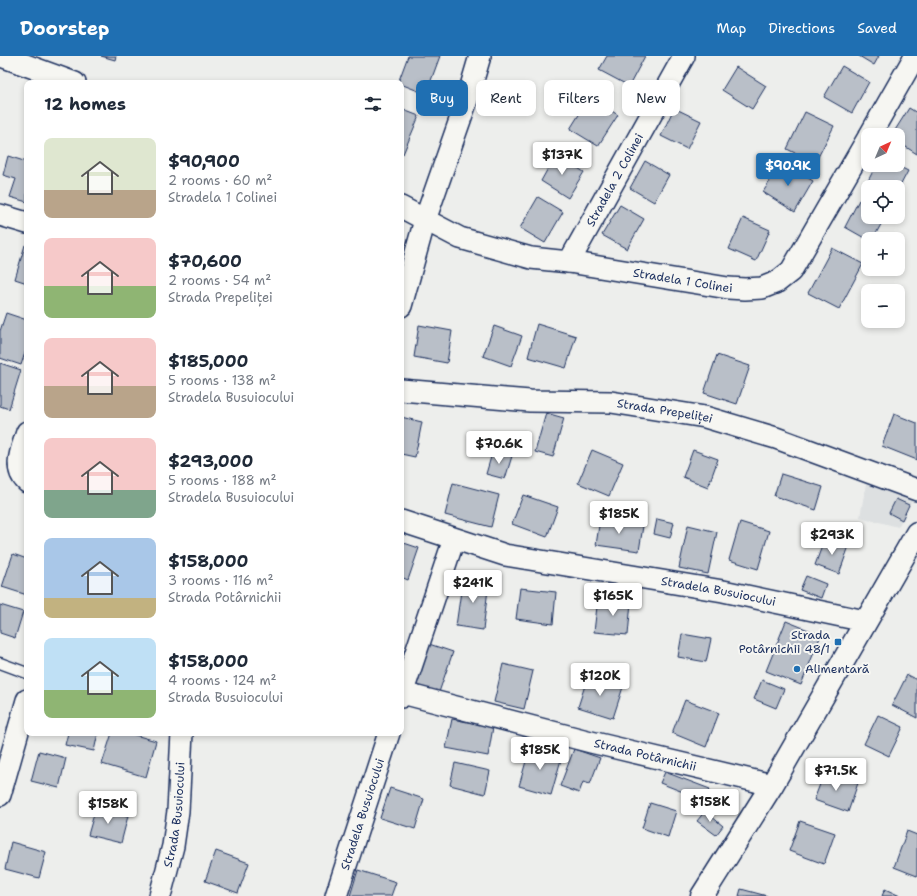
<!DOCTYPE html>
<meta charset="utf-8">
<style>
:root{--surface:#fff;--page:#f6f6f7;--text:#1f2937;--muted:#747a83;--accent:#1f6fb2}
body{margin:0;font-family:"Shantell Sans",sans-serif;background:var(--page);color:var(--text);height:100vh;display:flex;flex-direction:column;font-size:15px;white-space:nowrap}
*{box-sizing:border-box;margin:0}
p{font-size:13px;color:var(--muted)}
.icon{flex:none;width:22px;height:22px;fill:none;stroke:currentColor;stroke-width:2;stroke-linecap:round;stroke-linejoin:round}
.map{position:relative;flex:1;overflow:hidden}
.panel{position:absolute;left:24px;top:24px;width:380px;height:656px;display:flex;flex-direction:column;background:var(--surface);border-radius:8px;box-shadow:0 2px 6px #0003}
.panel>*{flex:none}
.banner{position:absolute;left:416px;top:24px;width:380px;height:36px;display:flex;gap:8px}
.needle{width:26px;rotate:44deg}
.tools{position:absolute;left:861px;top:72px;display:grid;gap:8px}
.tools a{display:grid;place-items:center;width:44px;height:44px;border-radius:8px;background:var(--surface);box-shadow:0 2px 6px #0003;font-size:20px}
.price{position:absolute;translate:-50% -34px;padding:0 9px;border-radius:4px;background:#fff;color:#222;font-size:13px;line-height:26px;filter:drop-shadow(0 1px 2px #0008)}
.price::after{content:'';position:absolute;left:50%;top:24px;width:12px;height:9px;margin-left:-6px;background:inherit;clip-path:polygon(0 0,100% 0,50% 100%)}
.price.on{background:var(--accent);color:#fff}
ul{padding:0;list-style:none}
li{display:flex;align-items:center;gap:12px;height:100px;padding:0 20px}
li span{display:grid;place-items:center;flex:none;width:112px;height:80px;border-radius:8px;color:#555}
li>.icon{margin-inline-start:auto}
span .icon{width:48px;height:48px;fill:#fffc;stroke-width:1}
li b{font-size:17px}
h2{display:flex;justify-content:space-between;align-items:center;height:48px;padding:0 20px;font-size:17px}
.tag{padding:0 14px;border-radius:8px;background:var(--surface);box-shadow:0 2px 6px #0003;font-size:14px;line-height:36px}
.tag.on{background:var(--accent);color:#fff}
header{display:flex;align-items:center;gap:24px;box-sizing:border-box;height:56px;padding:0 20px;background:var(--accent);color:#fff}
header strong{font-size:19px}
nav{display:flex;gap:22px;margin-inline-start:auto;font-size:14px}
.map>svg:first-child{display:block}
.built{fill:#dde0e1}
.building{fill:#b9bfc8;stroke:#1b2f5e}
.lines{fill:none;stroke-linecap:round;stroke-linejoin:round}
.service-casing{stroke:#1b2f5e;stroke-width:13}
.minor-casing{stroke:#1b2f5e;stroke-width:24}
.tertiary-casing{stroke:#1b2f5e;stroke-width:25}
.service{stroke:#f6f6f2;stroke-width:10}
.minor{stroke:#f6f6f2;stroke-width:21}
.tertiary{stroke:#f6f6f2;stroke-width:22}
.poi-dot{fill:#1f6fb2;stroke:#f6f6f2;stroke-width:1.5}
.labels{text-anchor:middle;stroke-width:4;stroke-linejoin:round;paint-order:stroke}
.street-label{font-size:12px;fill:#1b2f5e;stroke:#f6f6f2}
.poi-label{font-size:12px;fill:#1b2f5e;stroke:#f6f6f2;text-anchor:end}
</style>
<header>
<strong>Doorstep</strong>
<nav><a>Map</a><a>Directions</a><a>Saved</a></nav>
</header>
<div class="map">
<svg width="917" height="840" viewBox="0 0 917 840">
<rect width="100%" height="100%" fill="#edeeec"/>
<filter id="ink" filterUnits="userSpaceOnUse"><feTurbulence type="fractalNoise" baseFrequency=".025" numOctaves="2"/><feDisplacementMap in="SourceGraphic" scale="8" xChannelSelector="R" yChannelSelector="G"/><feConvolveMatrix kernelMatrix="1 2 1 2 8 2 1 2 1" color-interpolation-filters="sRGB"/></filter>
<g filter="url(#ink)">
<path class="built" d="M866,428L913,443L898,471L860,461Z"/>
<path class="building" d="M101,0H116L115,4Z
M408,0H440L426,38L398,27Z
M607,0H645L629,30L599,14Z
M859,0H879L874,9Z
M842,10L869,26L852,57L824,41Z
M736,11L766,30L752,53L722,34Z
M590,41L618,59L598,90L570,73Z
M674,52L701,65L687,93L661,80Z
M909,52L917,57V98L898,86V79H892Z
M401,53L419,60L403,98L401,97Z
M805,56L834,70L815,107L787,93Z
M556,98L584,116L568,142L541,125Z
M8,100L27,106V146L10,141L16,123L3,119Z
M645,105L669,119L654,146L630,132Z
M782,106L813,125L795,156L763,136Z
M876,109H896L908,115L898,134V131H874L867,127Z
M538,141L563,156L545,187L520,172Z
M859,144L868,149V161H885L873,183L868,184L845,171Z
M620,149L644,163L627,193L602,179Z
M743,162L770,174L756,205L729,193Z
M25,189L27,190V227L15,223Z
M832,192L863,208L839,253L808,237Z
M6,257L27,264V291L21,309L0,302V275Z
M537,268L576,280L566,312L528,301Z
M419,269L452,275L447,307L414,301Z
M494,270L522,280L511,310L483,300Z
M717,299L750,310L737,348L704,337Z
M0,307L21,314L9,353L0,350Z
M546,357L564,362L553,401L535,396Z
M894,358L917,367V404L882,390Z
M401,361L422,366L415,401L401,398Z
M493,394L512,400L505,423L486,418Z
M592,394L623,407L609,440L578,427Z
M693,394L718,403L708,431L683,421Z
M781,418L823,431L816,454L774,440Z
M453,427L499,439L491,471L445,459Z
M523,439L558,451L547,481L512,468Z
M896,443L909,449L902,464L889,457Z
M600,463L643,470L639,495L596,489Z
M657,463L674,467L670,482L654,478Z
M740,466L769,475L758,513L729,504Z
M688,469L717,476L708,518L679,512Z
M825,482L849,490L839,518L815,509Z
M401,486L419,492L408,524L401,521Z
M13,498L27,503V539L2,531Z
M806,520L826,528L821,542L800,534Z
M463,521L489,525L483,574L456,570Z
M520,532L556,536L553,568L516,563Z
M598,542L631,546L628,579L594,576Z
M0,549L23,556L15,582L0,577Z
M786,565L821,579L801,629L766,615Z
M682,578L711,583L706,606L678,601Z
M426,587L453,596L437,642L411,632Z
M503,608L533,615L524,653L494,646Z
M907,619L917,624V662L892,649Z
M588,620L623,631L613,662L578,651Z
M762,624L784,633L776,652L754,643Z
M685,644L719,657L706,691L672,677Z
M878,659L903,671L889,700L864,688Z
M452,663L493,671L488,700L446,692Z
M68,677H98L94,695L65,689Z
M112,677H128L156,685L146,721L102,708Z
M530,691L562,700L551,739L519,730Z
M574,693L600,702L590,728L583,726L579,737L560,730Z
M39,695L66,702L59,732L31,725Z
M455,707L490,715L485,738L450,729Z
M825,715L858,727L848,756L814,744Z
M665,716L710,733L706,745L660,727Z
M390,732L424,743L415,773L380,762Z
M650,747L676,755L668,781L642,772Z
M96,751L128,760L121,787L88,779Z
M705,755L723,770L716,779L697,765Z
M800,765L835,777L824,808L789,795Z
M907,775L917,779V820L894,811Z
M11,786L46,796L39,822L5,813Z
M216,795L249,807L238,837L205,825Z
M358,814L396,826L391,840H350Z
M741,833L767,840H739Z
M885,833L900,840H882Z"/>
<g class="lines">
<defs>
<path id="service" d="M0,607L27,617"/>
<g id="minor">
<path d="M1,0L75,27"/>
<path d="M870,79L915,0"/>
<path id="s1" d="M401,151L460,182L531,202L569,206L728,232L745,233L762,232L777,226L791,215L868,82"/>
<path d="M0,159L27,167"/>
<path id="s2" d="M569,206L684,0"/>
<path d="M401,250L425,164L467,44L480,0"/>
<path id="s3" d="M401,334L530,345L611,346L705,361L776,382L917,434"/>
<path d="M27,376C22,393 12,412 27,426"/>
<path id="s4" d="M401,465L505,499L723,535L865,565"/>
<path id="s5" d="M402,637L591,686L772,729"/>
<path d="M401,641L454,483"/>
<path d="M0,739L27,644"/>
<path id="s6" d="M160,840L173,790L178,755L182,677"/>
<path id="s7" d="M336,840L389,677"/>
</g>
<path id="tertiary" d="M702,840L772,729L917,477"/>
</defs>
<use href="#service" class="service-casing"/>
<use href="#minor" class="minor-casing"/>
<use href="#tertiary" class="tertiary-casing"/>
<use href="#service" class="service"/>
<use href="#minor" class="minor"/>
<use href="#tertiary" class="tertiary"/>
</g>
</g>
<g class="poi-dot">
<rect x="834" y="582" width="8" height="8" rx="2"/>
<circle cx="797" cy="613" r="4"/>
</g>
<g class="labels">
<g class="street-label">
<text dy="4" stroke="none"><textPath href="#s2" startOffset="94">Stradela 2 Colinei</textPath></text>
<text dy="4" stroke="none"><textPath href="#s1" startOffset="294">Stradela 1 Colinei</textPath></text>
<text dy="4" stroke="none"><textPath href="#s3" startOffset="265">Strada Prepeliței</textPath></text>
<text dy="4" stroke="none"><textPath href="#s4" startOffset="326">Stradela Busuiocului</textPath></text>
<text dy="4" stroke="none"><textPath href="#s5" startOffset="251">Strada Potârnichii</textPath></text>
<text dy="4" stroke="none"><textPath href="#s7" startOffset="86">Stradela Busuiocului</textPath></text>
<text dy="4" stroke="none"><textPath href="#s6" startOffset="83">Strada Busuiocului</textPath></text>
</g>
<g class="poi-label">
<text x="830" y="583">Strada<tspan x="830" dy="14">Potârnichii 48/1</tspan></text>
<text x="805" y="617" text-anchor="start">Alimentară</text>
</g>
</g>
</svg>
<div class="tools">
<a><svg class="needle" viewBox="-14 -14 28 28"><path d="M0-13l5 13h-10z" fill="#e53935"/><path d="M0 13l5-13h-10z" fill="#747a83"/></svg></a>
<a><svg class="icon" aria-label="locate" viewBox="0 0 24 24"><circle cx="12" cy="12" r="6"/><path d="M12 2v4M12 18v4M2 12h4M18 12h4"/></svg></a>
<a>+</a>
<a>−</a>
</div>
<b class="price" style="left:562px;top:120px">$137K</b>
<b class="price on" style="left:788px;top:131px">$90.9K</b>
<b class="price" style="left:499px;top:409px">$70.6K</b>
<b class="price" style="left:619px;top:479px">$185K</b>
<b class="price" style="left:832px;top:500px">$293K</b>
<b class="price" style="left:473px;top:548px">$241K</b>
<b class="price" style="left:613px;top:561px">$165K</b>
<b class="price" style="left:600px;top:641px">$120K</b>
<b class="price" style="left:540px;top:715px">$185K</b>
<b class="price" style="left:836px;top:736px">$71.5K</b>
<b class="price" style="left:710px;top:767px">$158K</b>
<b class="price" style="left:108px;top:769px">$158K</b>
<div class="banner">
<a class="tag on">Buy</a>
<a class="tag">Rent</a>
<a class="tag">Filters</a>
<a class="tag">New</a>
</div>
<section class="panel">
<h2>12 homes<svg class="icon" aria-label="filters" viewBox="0 0 24 24"><path d="M4 7h16M4 17h16"/><circle cx="9" cy="7" r="2"/><circle cx="15" cy="17" r="2"/></svg></h2>
<ul>
<li><span style="background:linear-gradient(#dfe7d0 65%,#b9a48a 0)"><svg class="icon" aria-label="home" viewBox="0 0 24 24"><path d="M3 11l9-7 9 7M6 9v11h12V9"/></svg></span><div><b>$90,900</b><p>2 rooms · 60 m²</p><p>Stradela 1 Colinei</p></div></li>
<li><span style="background:linear-gradient(#f6c9c9 60%,#8fb573 0)"><svg class="icon" aria-label="home" viewBox="0 0 24 24"><path d="M3 11l9-7 9 7M6 9v11h12V9"/></svg></span><div><b>$70,600</b><p>2 rooms · 54 m²</p><p>Strada Prepeliței</p></div></li>
<li><span style="background:linear-gradient(#f6c9c9 60%,#b9a48a 0)"><svg class="icon" aria-label="home" viewBox="0 0 24 24"><path d="M3 11l9-7 9 7M6 9v11h12V9"/></svg></span><div><b>$185,000</b><p>5 rooms · 138 m²</p><p>Stradela Busuiocului</p></div></li>
<li><span style="background:linear-gradient(#f6c9c9 65%,#7fa58c 0)"><svg class="icon" aria-label="home" viewBox="0 0 24 24"><path d="M3 11l9-7 9 7M6 9v11h12V9"/></svg></span><div><b>$293,000</b><p>5 rooms · 188 m²</p><p>Stradela Busuiocului</p></div></li>
<li><span style="background:linear-gradient(#a9c7e8 75%,#c2b280 0)"><svg class="icon" aria-label="home" viewBox="0 0 24 24"><path d="M3 11l9-7 9 7M6 9v11h12V9"/></svg></span><div><b>$158,000</b><p>3 rooms · 116 m²</p><p>Strada Potârnichii</p></div></li>
<li><span style="background:linear-gradient(#bfe0f5 65%,#8fb573 0)"><svg class="icon" aria-label="home" viewBox="0 0 24 24"><path d="M3 11l9-7 9 7M6 9v11h12V9"/></svg></span><div><b>$158,000</b><p>4 rooms · 124 m²</p><p>Strada Busuiocului</p></div></li>
</ul>
</section>
</div>
